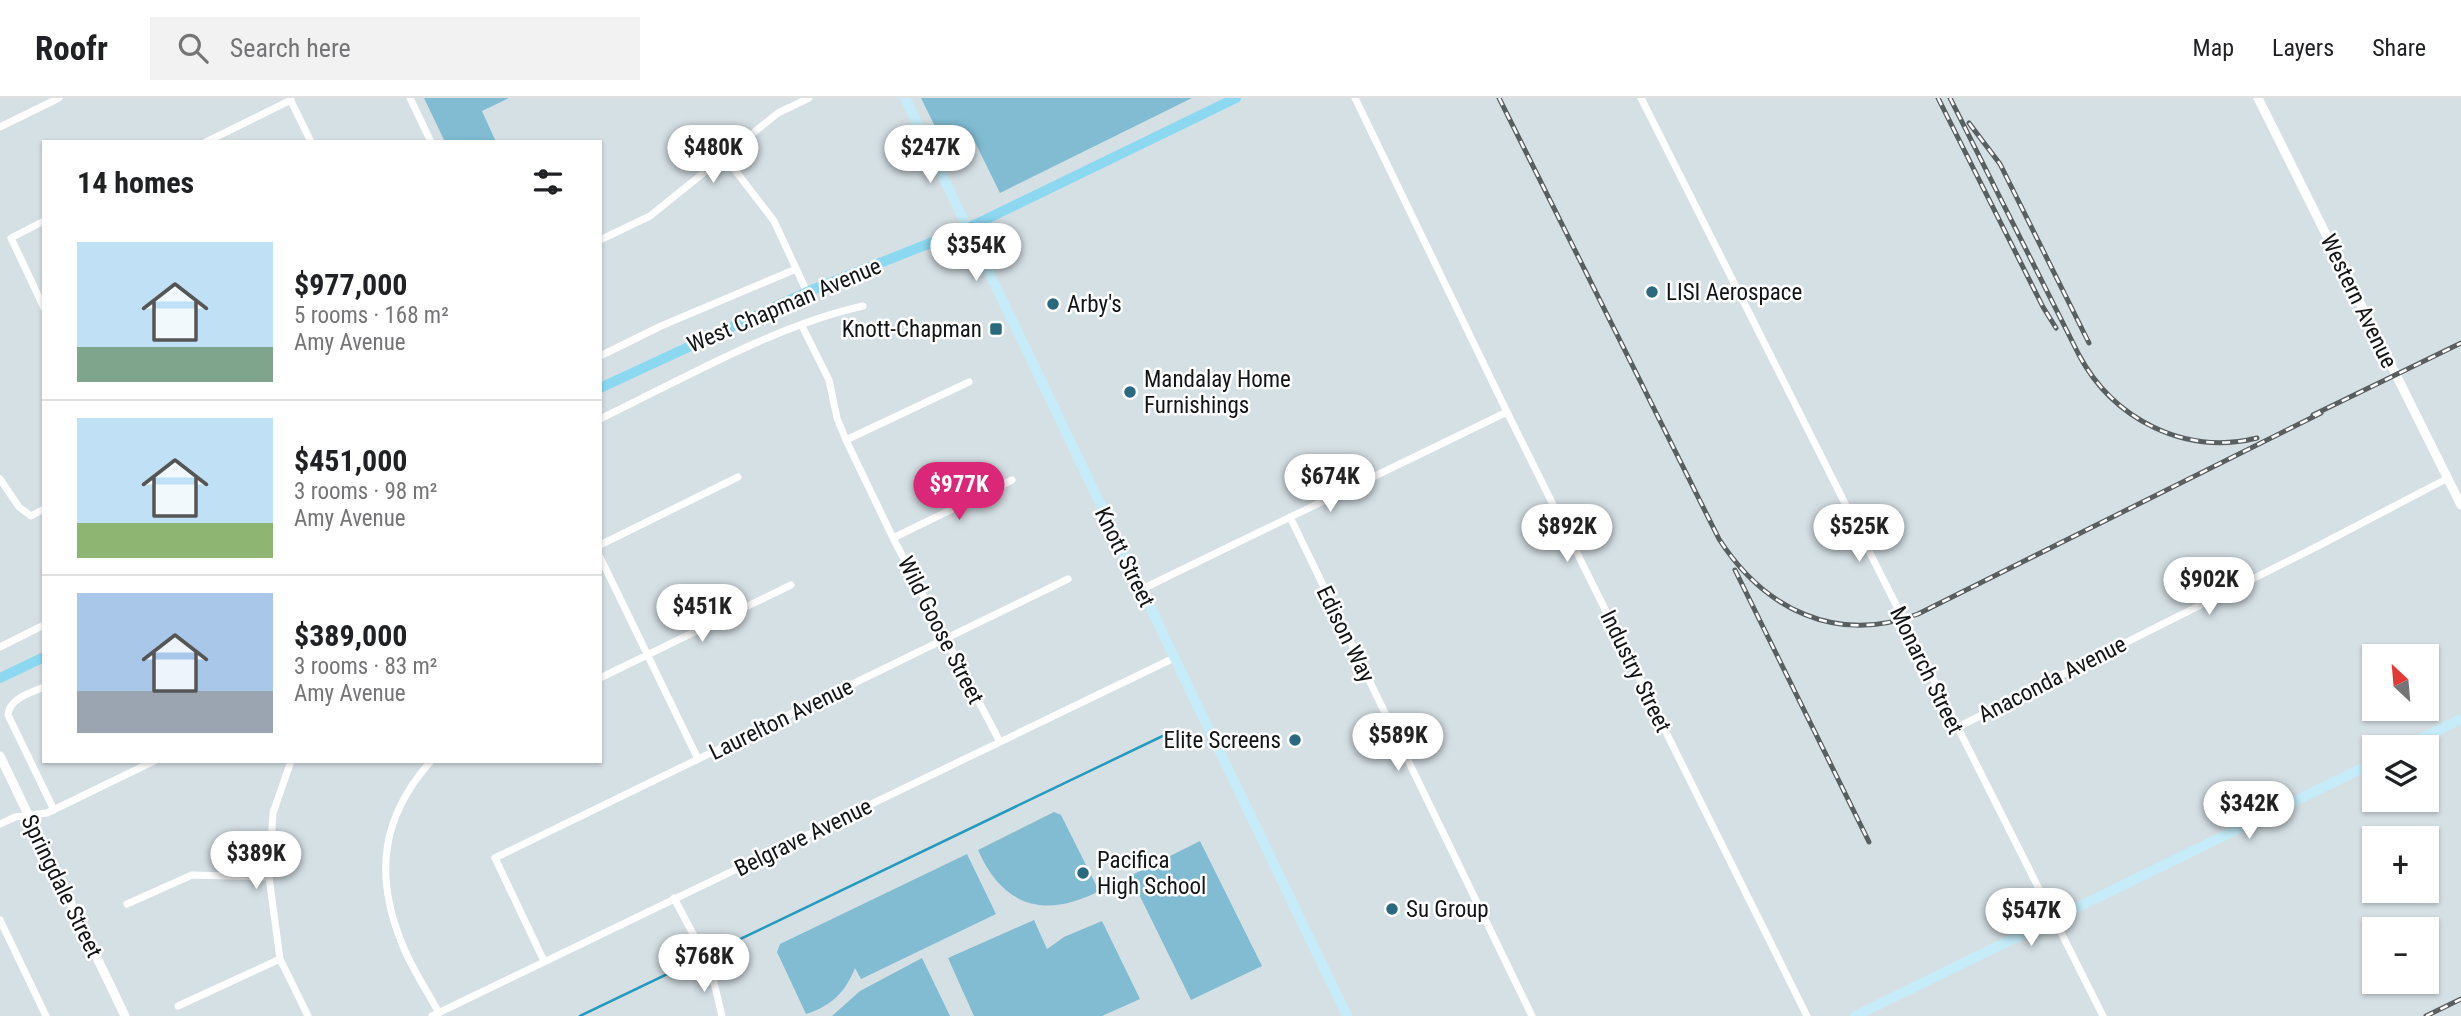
<!DOCTYPE html>
<meta charset="utf-8">
<style>
:root{--surface:#fff;--page:#f2f2f2;--text:#202124;--muted:#757577;--line:#e0e0e0;--accent:#db2777}
body{margin:0;font-family:"Roboto Condensed",sans-serif;background:var(--page);color:var(--text);height:100vh;display:flex;flex-direction:column;font-size:26px;white-space:nowrap}
*{box-sizing:border-box;margin:0}
p{font-size:23px;color:var(--muted)}
.icon{flex:none;width:38px;height:38px;fill:none;stroke:currentColor;stroke-width:2;stroke-linecap:round;stroke-linejoin:round}
.map{position:relative;flex:1;overflow:hidden}
.details{position:absolute;left:42px;top:42px;width:560px;height:623px;display:flex;flex-direction:column;background:var(--surface);border-radius:0px;box-shadow:0 2px 5px #0004}
.details>*{flex:none}
.needle{width:46px;rotate:334deg}
.fabs{position:absolute;left:2362px;top:546px;display:grid;gap:14px}
.fabs a{display:grid;place-items:center;width:77px;height:77px;border-radius:0px;background:var(--surface);box-shadow:0 2px 5px #0004;font-size:35px}
.price{position:absolute;translate:-50% -60px;padding:0 16px;border-radius:24px;background:#fff;color:#222;font-size:23px;line-height:46px;filter:drop-shadow(0 2px 4px #0008)}
.price::after{content:'';position:absolute;left:50%;top:42px;width:21px;height:16px;margin-left:-10px;background:inherit;clip-path:polygon(0 0,100% 0,50% 100%)}
.price.on{background:var(--accent);color:#fff}
ul{padding:0;list-style:none}
li{display:flex;align-items:center;gap:21px;height:175px;padding:0 35px}
li+li{border-top:2px solid var(--line)}
li span{display:grid;place-items:center;flex:none;width:196px;height:140px;border-radius:0px;color:#555}
li>.icon{margin-inline-start:auto}
span .icon{width:84px;height:84px;fill:#fffc;stroke-width:1}
li b{font-size:30px}
h2{display:flex;justify-content:space-between;align-items:center;height:84px;padding:0 35px;font-size:30px}
header{display:flex;align-items:center;gap:42px;box-sizing:border-box;height:98px;padding:0 35px;background:var(--surface);border-bottom:2px solid var(--line)}
header strong{font-size:33px}
nav{display:flex;gap:38px;margin-inline-start:auto;font-size:24px}
.search{width:490px;height:63px;background:var(--page);display:flex;align-items:center;gap:18px;box-sizing:border-box;padding:0 24px;border-radius:0px;color:var(--muted);font-size:26px}
.map>svg:first-child{display:block}
.green{fill:#81bcd3}
.lines{fill:none;stroke-linecap:round;stroke-linejoin:round}
.stream{stroke:#269abe;stroke-width:2.5}
.minor{stroke:#fff;stroke-width:7}
.tertiary{stroke:#fff;stroke-width:9}
.secondary{stroke:#c5ecf8;stroke-width:10}
.primary{stroke:#8cd8f1;stroke-width:10}
.rail-casing{stroke:#585f61;stroke-width:5}
.rail{stroke:#fff;stroke-width:2.5;stroke-dasharray:8;stroke-linecap:butt}
.poi-dot{fill:#2a697e;stroke:#fff;stroke-width:2.5}
.labels{text-anchor:middle;stroke-width:5;stroke-linejoin:round;paint-order:stroke}
.poi-label{font-size:23px;fill:#111516;stroke:#fff;text-anchor:start}
.street-label{font-size:23px;fill:#111516;stroke:#fff}
</style>
<header>
<strong>Roofr</strong>
<div class="search"><svg class="icon" aria-label="search" viewBox="0 0 24 24"><circle cx="10" cy="10" r="6"/><path d="M15 15l6 6"/></svg>Search here</div>
<nav><a>Map</a><a>Layers</a><a>Share</a></nav>
</header>
<div class="map">
<svg width="2461" height="918" viewBox="0 0 2461 918">
<rect width="100%" height="100%" fill="#d5e0e5"/>
<path class="green" d="M424,0H509L482,13L496,44H445Z
M921,0H1192L1000,95L973,40L947,53Z
M1054,714L1061,717L1099,793C1045,821 1003,809 978,752Z
M1200,743L1262,868L1191,902L1130,778Z
M967,756L996,816L861,881L855,870C845,895 831,908 806,916L777,854L780,846Z
M1034,822L1047,851L1064,839L1102,823L1140,901L1102,918H974L948,860Z
M922,860L950,918H832L860,893Z"/>
<g class="lines">
<path class="stream" d="M580,918L1173,633"/>
<path class="minor" d="M410,0L431,44
M1355,0L1507,314L1807,918
M1641,0L2103,918
M290,1L311,44
M0,29L59,0
M206,44L291,2
M725,59L774,123L807,194
M44,123L11,140L44,210
M600,142L650,118L778,15L809,0
M802,228L829,282L837,320L846,342L893,440L1000,644
M600,258L661,228L796,171
M600,321C681,282 776,227 863,208
M846,342L969,284
M0,381L19,409L31,418L44,411
M1290,419L1532,918
M893,440L1012,382
M600,447L738,379
M600,459L698,661
M1140,492L1507,314
M0,549L44,527
M600,580L791,487
M44,589C31,595 9,600 8,617L54,712
M1956,630L2318,448L2448,380
M291,663L273,715L269,779L280,861L308,918
M431,663C382,718 374,775 401,843C410,868 426,891 439,915
M0,726L15,719L47,715L154,663
M674,800L710,868L722,918
M127,806L192,777L269,779
M0,822L46,918
M544,863L495,760L1068,481
M178,908L280,861
M432,918L1174,560"/>
<path class="tertiary" d="M2258,0L2461,407
M0,658L125,918"/>
<path class="secondary" d="M905,0L1347,918
M2404,649L2461,621
M1855,918L2375,664"/>
<path class="primary" d="M600,290L807,194L968,130L1236,0
M0,580L44,559"/>
<defs>
<path id="rail" d="M1499,0L1719,441C1764,511 1836,547 1918,516L2321,315
M1938,0L2043,209L2056,230
M1950,0L2079,257C2113,321 2185,358 2257,340
M1969,25L2000,66L2089,245
M2313,317L2461,245
M1735,472L1869,744
M2426,918L2461,901"/>
</defs>
<use href="#rail" class="rail-casing"/>
<use href="#rail" class="rail"/>
</g>
<g class="poi-dot">
<circle cx="1652" cy="194" r="7"/>
<circle cx="1053" cy="206" r="7"/>
<rect x="989" y="224" width="14" height="14" rx="3.5"/>
<circle cx="1130" cy="294" r="7"/>
<circle cx="1295" cy="642" r="7"/>
<circle cx="1083" cy="775" r="7"/>
<circle cx="1392" cy="811" r="7"/>
</g>
<g class="labels">
<g class="poi-label">
<text x="1666" y="202">LISI Aerospace</text>
<text x="1067" y="214">Arby's</text>
<text x="982" y="239" text-anchor="end">Knott-Chapman</text>
<text x="1144" y="289">Mandalay Home<tspan x="1144" dy="26">Furnishings</tspan></text>
<text x="1281" y="650" text-anchor="end">Elite Screens</text>
<text x="1097" y="770">Pacifica<tspan x="1097" dy="26">High School</tspan></text>
<text x="1406" y="819">Su Group</text>
</g>
<g class="street-label">
<text transform="translate(2359 203) rotate(64)" y="8">Western Avenue</text>
<text transform="translate(784 207) rotate(-23)" y="8">West Chapman Avenue</text>
<text transform="translate(1125 459) rotate(64)" y="8">Knott Street</text>
<text transform="translate(941 532) rotate(63)" y="8">Wild Goose Street</text>
<text transform="translate(1346 536) rotate(64)" y="8">Edison Way</text>
<text transform="translate(1927 572) rotate(64)" y="8">Monarch Street</text>
<text transform="translate(1636 573) rotate(64)" y="8">Industry Street</text>
<text transform="translate(2052 581) rotate(-27)" y="8">Anaconda Avenue</text>
<text transform="translate(781 621) rotate(-26)" y="8">Laurelton Avenue</text>
<text transform="translate(803 739) rotate(-26)" y="8">Belgrave Avenue</text>
<text transform="translate(62 788) rotate(64)" y="8">Springdale Street</text>
</g>
</g>
</svg>
<div class="fabs">
<a><svg class="needle" viewBox="-14 -14 28 28"><path d="M0-13l5 13h-10z" fill="#e53935"/><path d="M0 13l5-13h-10z" fill="#757577"/></svg></a>
<a><svg class="icon" aria-label="layers" viewBox="0 0 24 24"><path d="M12 4l9 5-9 5-9-5zM3 14l9 5 9-5"/></svg></a>
<a>+</a>
<a>−</a>
</div>
<b class="price" style="left:713px;top:87px">$480K</b>
<b class="price" style="left:930px;top:87px">$247K</b>
<b class="price" style="left:976px;top:185px">$354K</b>
<b class="price" style="left:1330px;top:416px">$674K</b>
<b class="price on" style="left:959px;top:424px">$977K</b>
<b class="price" style="left:1567px;top:466px">$892K</b>
<b class="price" style="left:1859px;top:466px">$525K</b>
<b class="price" style="left:2209px;top:519px">$902K</b>
<b class="price" style="left:702px;top:546px">$451K</b>
<b class="price" style="left:1398px;top:675px">$589K</b>
<b class="price" style="left:2249px;top:743px">$342K</b>
<b class="price" style="left:256px;top:793px">$389K</b>
<b class="price" style="left:2031px;top:850px">$547K</b>
<b class="price" style="left:704px;top:896px">$768K</b>
<section class="details">
<h2>14 homes<svg class="icon" aria-label="filters" viewBox="0 0 24 24"><path d="M4 7h16M4 17h16"/><circle cx="9" cy="7" r="2"/><circle cx="15" cy="17" r="2"/></svg></h2>
<ul>
<li><span style="background:linear-gradient(#bfe0f5 75%,#7fa58c 0)"><svg class="icon" aria-label="home" viewBox="0 0 24 24"><path d="M3 11l9-7 9 7M6 9v11h12V9"/></svg></span><div><b>$977,000</b><p>5 rooms · 168 m²</p><p>Amy Avenue</p></div></li>
<li><span style="background:linear-gradient(#bfe0f5 75%,#8fb573 0)"><svg class="icon" aria-label="home" viewBox="0 0 24 24"><path d="M3 11l9-7 9 7M6 9v11h12V9"/></svg></span><div><b>$451,000</b><p>3 rooms · 98 m²</p><p>Amy Avenue</p></div></li>
<li><span style="background:linear-gradient(#a9c7e8 70%,#9aa5b1 0)"><svg class="icon" aria-label="home" viewBox="0 0 24 24"><path d="M3 11l9-7 9 7M6 9v11h12V9"/></svg></span><div><b>$389,000</b><p>3 rooms · 83 m²</p><p>Amy Avenue</p></div></li>
</ul>
</section>
</div>
